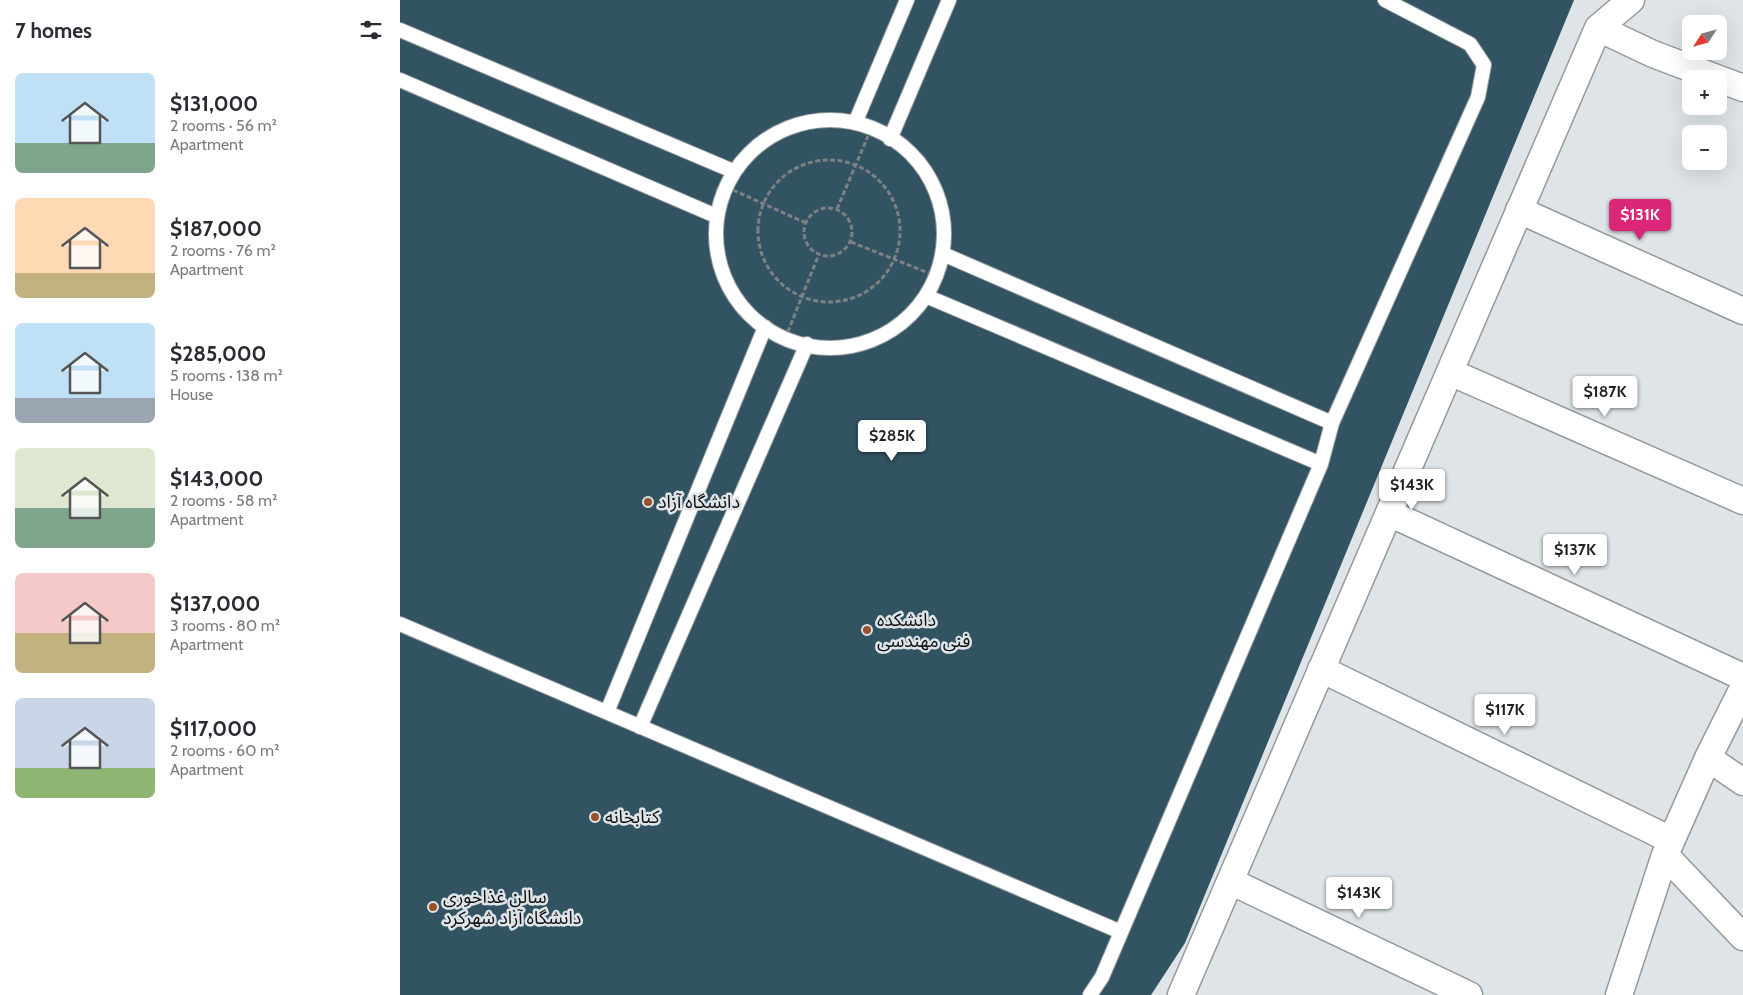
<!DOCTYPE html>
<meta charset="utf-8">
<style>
:root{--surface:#fff;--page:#f7f7f7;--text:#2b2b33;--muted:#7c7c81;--accent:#db2777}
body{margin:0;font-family:Cabin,"Noto Sans Arabic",sans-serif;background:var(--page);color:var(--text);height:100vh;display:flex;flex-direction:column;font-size:19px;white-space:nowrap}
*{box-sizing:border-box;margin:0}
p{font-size:16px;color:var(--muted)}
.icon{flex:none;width:28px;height:28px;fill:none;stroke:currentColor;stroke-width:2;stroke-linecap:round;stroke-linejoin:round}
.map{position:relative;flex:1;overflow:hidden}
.panel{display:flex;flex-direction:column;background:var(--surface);width:400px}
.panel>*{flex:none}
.needle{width:32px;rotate:234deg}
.buttons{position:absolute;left:1282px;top:15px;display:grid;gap:10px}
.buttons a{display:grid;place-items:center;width:45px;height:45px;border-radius:8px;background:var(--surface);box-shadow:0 5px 20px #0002;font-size:25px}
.price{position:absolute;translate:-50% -42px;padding:0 11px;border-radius:5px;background:#fff;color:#222;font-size:16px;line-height:32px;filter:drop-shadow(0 1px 2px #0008)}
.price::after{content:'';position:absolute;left:50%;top:30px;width:15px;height:11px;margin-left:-8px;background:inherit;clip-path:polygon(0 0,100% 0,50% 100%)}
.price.current{background:var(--accent);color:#fff}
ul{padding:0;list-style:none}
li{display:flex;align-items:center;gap:15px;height:125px;padding:0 15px}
li span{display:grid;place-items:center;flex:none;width:140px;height:100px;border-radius:8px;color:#555}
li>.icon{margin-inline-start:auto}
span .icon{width:60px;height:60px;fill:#fffc;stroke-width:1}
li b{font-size:21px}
h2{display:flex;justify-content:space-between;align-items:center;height:60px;padding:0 15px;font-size:21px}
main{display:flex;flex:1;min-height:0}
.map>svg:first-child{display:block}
.building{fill:#325362}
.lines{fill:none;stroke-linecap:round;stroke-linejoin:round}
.lane-casing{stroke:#94999c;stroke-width:16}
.street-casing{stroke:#94999c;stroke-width:29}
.path{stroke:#7d8183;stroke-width:3;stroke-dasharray:5 2.5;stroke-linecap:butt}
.lane{stroke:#fff;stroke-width:14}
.street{stroke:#fff;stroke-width:26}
.poi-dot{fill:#98512b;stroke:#dee4e7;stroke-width:2}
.labels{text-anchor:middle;stroke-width:5;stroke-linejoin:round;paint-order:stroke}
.poi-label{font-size:18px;fill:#0e0f10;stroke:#dee4e7;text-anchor:start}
</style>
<main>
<section class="panel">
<h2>7 homes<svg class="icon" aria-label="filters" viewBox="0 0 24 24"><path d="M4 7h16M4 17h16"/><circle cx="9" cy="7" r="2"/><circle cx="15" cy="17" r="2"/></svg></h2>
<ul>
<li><span style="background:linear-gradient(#bfe0f5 70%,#7fa58c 0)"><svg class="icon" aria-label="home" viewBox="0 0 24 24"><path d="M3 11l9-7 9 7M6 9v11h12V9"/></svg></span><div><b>$131,000</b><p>2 rooms · 56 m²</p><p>Apartment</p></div></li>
<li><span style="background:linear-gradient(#ffd9b3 75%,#c2b280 0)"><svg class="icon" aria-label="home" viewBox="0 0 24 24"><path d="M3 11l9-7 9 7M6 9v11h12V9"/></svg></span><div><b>$187,000</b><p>2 rooms · 76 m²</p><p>Apartment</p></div></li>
<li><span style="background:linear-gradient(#bfe0f5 75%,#9aa5b1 0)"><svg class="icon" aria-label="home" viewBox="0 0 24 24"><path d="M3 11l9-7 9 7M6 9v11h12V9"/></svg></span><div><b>$285,000</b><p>5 rooms · 138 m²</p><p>House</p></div></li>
<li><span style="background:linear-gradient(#dfe7d0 60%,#7fa58c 0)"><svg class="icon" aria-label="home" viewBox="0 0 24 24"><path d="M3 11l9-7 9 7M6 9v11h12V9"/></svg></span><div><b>$143,000</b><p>2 rooms · 58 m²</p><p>Apartment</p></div></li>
<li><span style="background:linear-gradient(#f6c9c9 60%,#c2b280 0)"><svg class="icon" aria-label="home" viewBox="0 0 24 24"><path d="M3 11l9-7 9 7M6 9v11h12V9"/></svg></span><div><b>$137,000</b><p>3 rooms · 80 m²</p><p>Apartment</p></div></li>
<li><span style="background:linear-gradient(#c9d6e8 70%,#8fb573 0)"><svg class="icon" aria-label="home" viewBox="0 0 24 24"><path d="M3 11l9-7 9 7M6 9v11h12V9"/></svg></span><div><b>$117,000</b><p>2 rooms · 60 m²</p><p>Apartment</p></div></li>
</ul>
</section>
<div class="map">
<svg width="1343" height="995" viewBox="0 0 1343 995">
<rect width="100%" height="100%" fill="#dee4e7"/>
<path class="building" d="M0,0H1174L785,943L751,995H0Z"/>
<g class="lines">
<defs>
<path id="lane" d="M0,30L333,171
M0,80L316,216
M316 234a114 114 0 1 1 228 0a114 114 0 1 1-228 0Z
M455,123L507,0
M490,139L549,0
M543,254L932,423
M526,296L921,464
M0,624L721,932
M207,712L365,327
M240,727L407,344
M690,995L702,977L921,464L932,423L1078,97L1084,65L1070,44L985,0"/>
<path id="street" d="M1198,28L1231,0
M1319,79L1343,88
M1119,210L1343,311
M1050,372L1343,501
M989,513L1343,677
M921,669L1271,840
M1308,758L1343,782
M1265,855L1343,937
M830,881L1069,995
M781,995L1198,28L1253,54L1319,79
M1219,995L1265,855L1308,758L1343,688"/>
</defs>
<use href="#lane" class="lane-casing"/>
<use href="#street" class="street-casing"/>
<path class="path" d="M358 231a71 71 0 1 1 142 0a71 71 0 1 1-142 0Z
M333,190L406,223
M404 232a24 24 0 1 1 48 0a24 24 0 1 1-48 0Z
M437,209L468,136
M451,242L536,276
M385,339L419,254"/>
<use href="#lane" class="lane"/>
<use href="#street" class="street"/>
</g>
<g class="poi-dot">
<circle cx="248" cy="502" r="5"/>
<circle cx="467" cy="630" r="5"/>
<circle cx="195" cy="817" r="5"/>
<circle cx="33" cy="907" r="5"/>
</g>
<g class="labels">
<g class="poi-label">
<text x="258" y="508">دانشگاه آزاد</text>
<text x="477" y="626">دانشکده<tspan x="477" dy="21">فنی مهندسی</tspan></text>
<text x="205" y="823">کتابخانه</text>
<text x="43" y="903">سالن غذاخوری<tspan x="43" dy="21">دانشگاه آزاد شهرکرد</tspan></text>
</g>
</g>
</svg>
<div class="buttons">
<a><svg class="needle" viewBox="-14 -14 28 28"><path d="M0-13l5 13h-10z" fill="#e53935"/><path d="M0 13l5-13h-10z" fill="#7c7c81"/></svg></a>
<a>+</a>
<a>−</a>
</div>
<b class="price current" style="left:1240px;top:241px">$131K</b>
<b class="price" style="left:1205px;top:418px">$187K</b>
<b class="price" style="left:492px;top:462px">$285K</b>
<b class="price" style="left:1012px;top:511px">$143K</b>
<b class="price" style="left:1175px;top:576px">$137K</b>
<b class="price" style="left:1105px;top:736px">$117K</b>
<b class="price" style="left:959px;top:919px">$143K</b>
</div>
</main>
